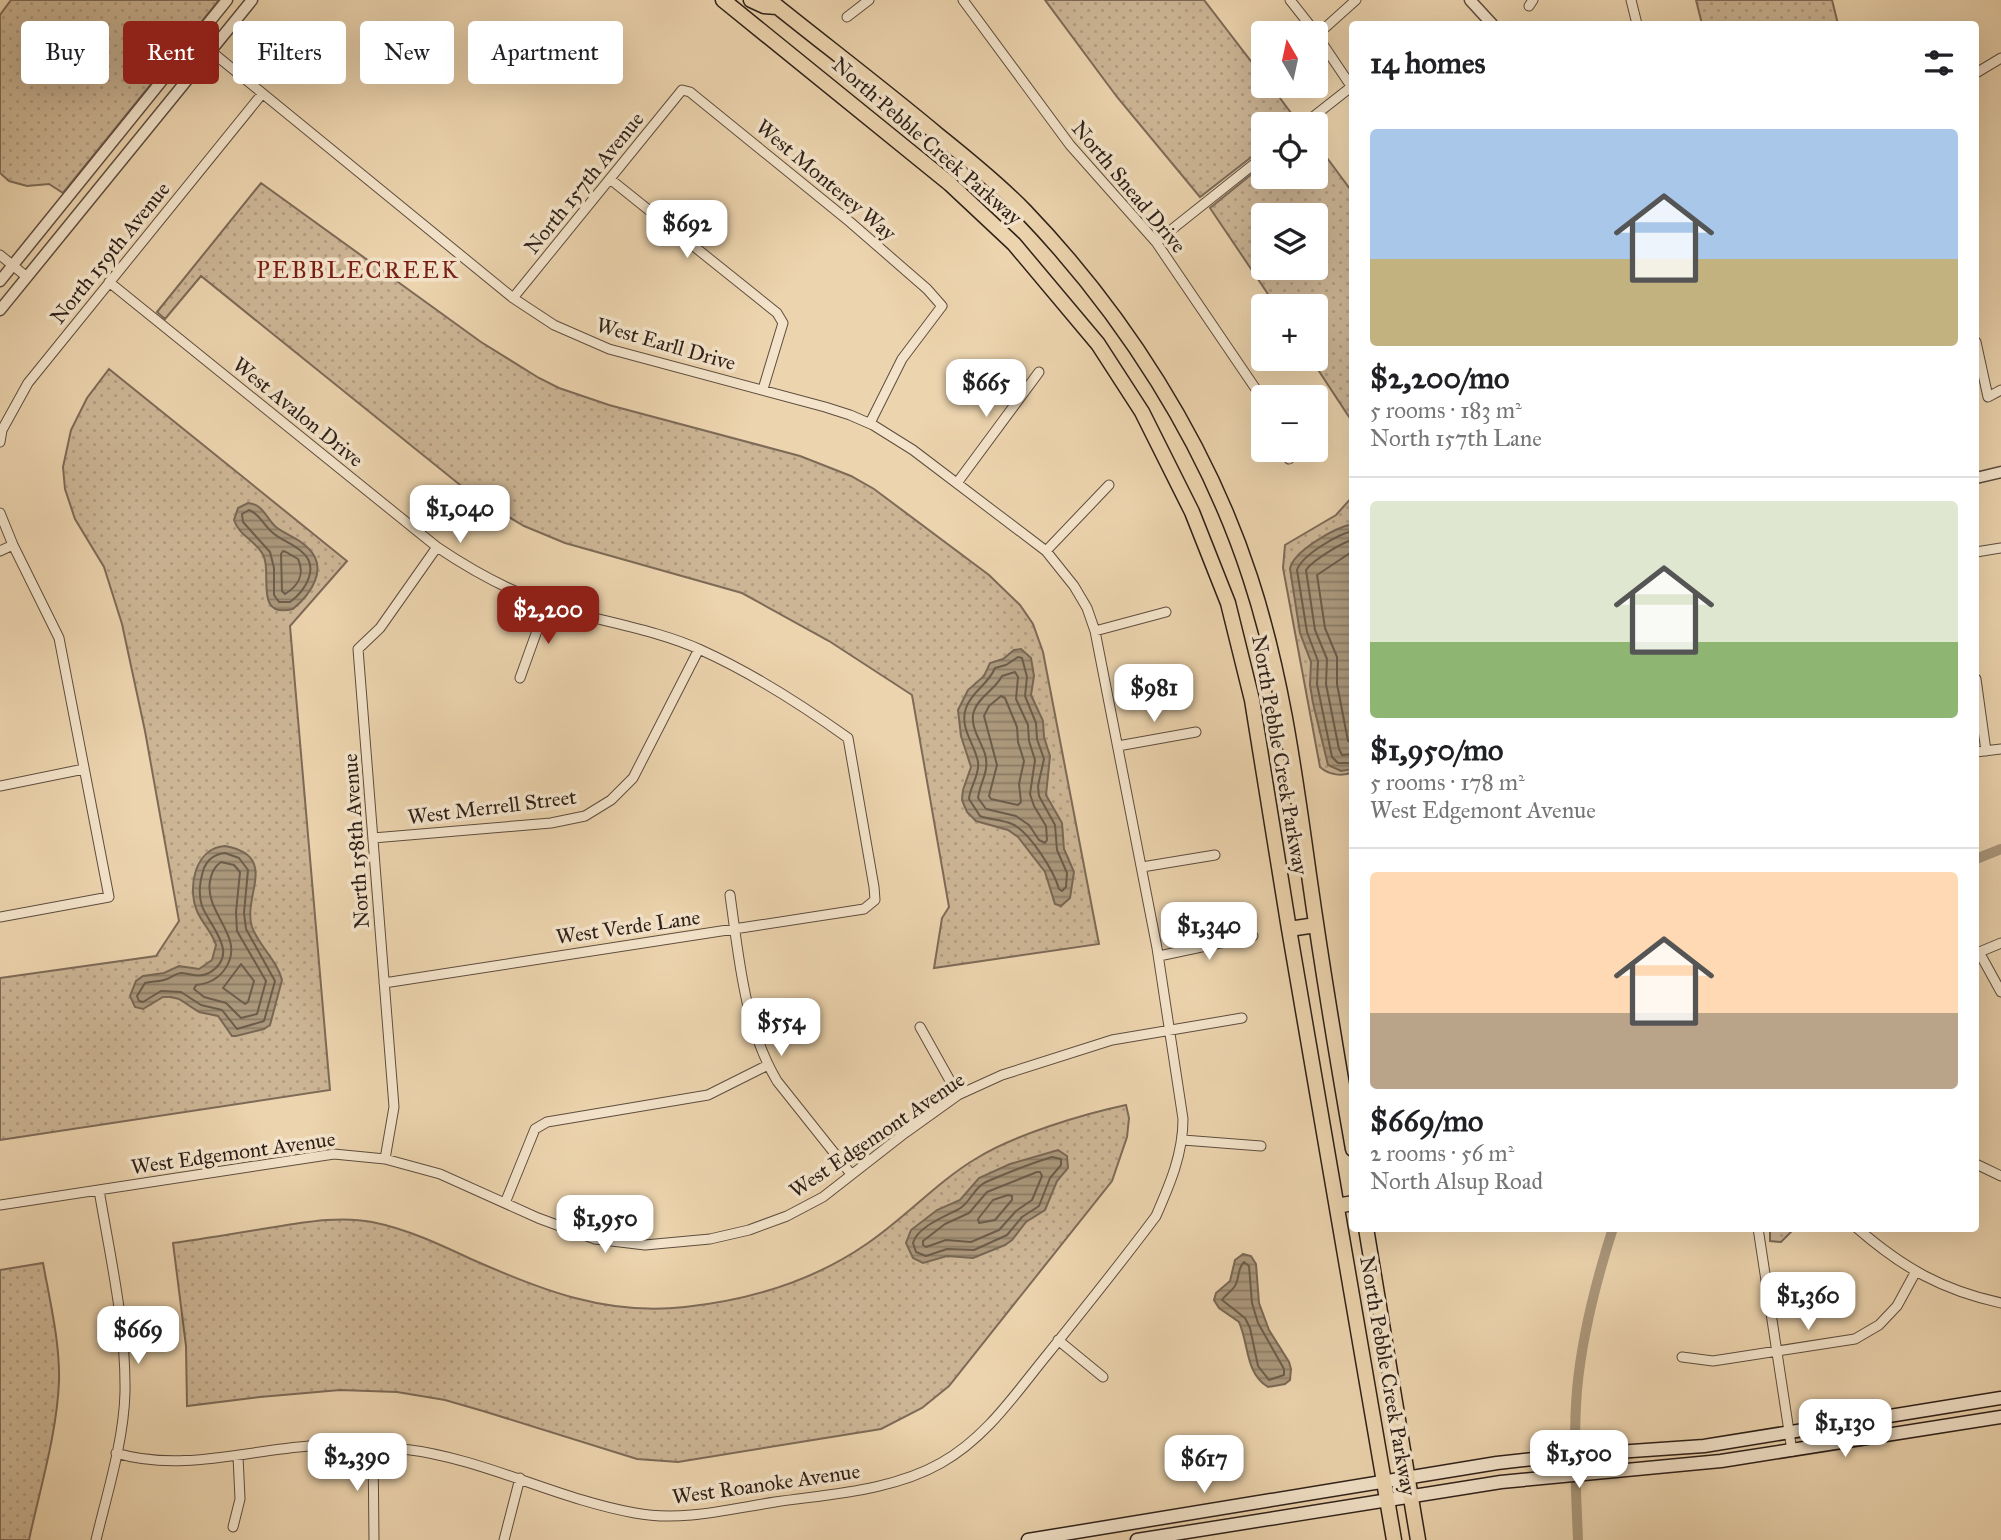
<!DOCTYPE html>
<meta charset="utf-8">
<style>
:root{--surface:#fff;--page:#f2f2f2;--text:#202124;--muted:#757577;--line:#e0e0e0;--accent:#8f2418}
body{margin:0;font-family:"IM FELL Great Primer",serif;background:var(--page);color:var(--text);height:100vh;display:flex;flex-direction:column;font-size:26px;white-space:nowrap}
*{box-sizing:border-box;margin:0}
p{font-size:23px;color:var(--muted)}
.icon{flex:none;width:38px;height:38px;fill:none;stroke:currentColor;stroke-width:2;stroke-linecap:round;stroke-linejoin:round}
.map{position:relative;flex:1;overflow:hidden}
.details{position:absolute;left:1349px;top:21px;width:630px;height:1211px;display:flex;flex-direction:column;background:var(--surface);border-radius:7px;box-shadow:0 7px 28px #0002}
.details>*{flex:none}
.guide{position:absolute;left:21px;top:21px;width:665px;height:63px;display:flex;gap:14px}
.needle{width:46px;rotate:351deg}
.fabs{position:absolute;left:1251px;top:21px;display:grid;gap:14px}
.fabs a{display:grid;place-items:center;width:77px;height:77px;border-radius:7px;background:var(--surface);box-shadow:0 7px 28px #0002;font-size:35px}
.price{position:absolute;translate:-50% -60px;padding:0 16px;border-radius:14px;background:#fff;color:#222;font-size:23px;line-height:46px;filter:drop-shadow(0 2px 4px #0008)}
.price::after{content:'';position:absolute;left:50%;top:42px;width:21px;height:16px;margin-left:-10px;background:inherit;clip-path:polygon(0 0,100% 0,50% 100%)}
.price.selected{background:var(--accent);color:#fff}
ul{padding:0;list-style:none}
li{display:grid;align-content:center;gap:14px;height:371px;padding:0 21px}
li+li{border-top:2px solid var(--line)}
li span{display:grid;place-items:center;height:217px;border-radius:7px;color:#555}
li>.icon{margin-inline-start:auto}
span .icon{width:126px;height:126px;fill:#fffc;stroke-width:1}
li b{font-size:30px}
h2{display:flex;justify-content:space-between;align-items:center;height:84px;padding:0 21px;font-size:30px}
.chip{padding:0 24px;border-radius:7px;background:var(--surface);box-shadow:0 7px 28px #0002;font-size:24px;line-height:63px}
.chip.selected{background:var(--accent);color:#fff}
.map>svg:first-child{display:block}
.grass{fill:url(#grass-dots);stroke:#7d6a57;stroke-width:2;fill-rule:evenodd}
.water{fill:url(#water-rules);stroke:#796754;stroke-width:2}
.lines{fill:none;stroke-linecap:round;stroke-linejoin:round}
.shore{stroke:#6c5c4a;stroke-width:2}
.canal{stroke:#ab977b;stroke-width:10}
.minor-casing{stroke:#5e4d3e;stroke-width:11}
.tertiary-casing{stroke:#5e4d3e;stroke-width:13}
.secondary-casing{stroke:#2e2019;stroke-width:15}
.primary-casing{stroke:#2e2019;stroke-width:17}
.minor{stroke:#f3e3ca;stroke-width:9}
.tertiary{stroke:#f3e3ca;stroke-width:10}
.secondary{stroke:#f3e3ca;stroke-width:12}
.primary{stroke:#ecd4ae;stroke-width:14}
.labels{text-anchor:middle;stroke-width:7;stroke-linejoin:round;paint-order:stroke}
.street-label{font-size:21px;fill:#2e2019;stroke:#f3e3ca}
.quarter-label{font-size:24px;letter-spacing:2px;fill:#7a1f14;stroke:#f3e3ca}
</style>
<div class="map">
<svg width="2001" height="1540" viewBox="0 0 2001 1540">
<defs>
<pattern id="grass-dots" width="8" height="8" patternUnits="userSpaceOnUse" patternTransform="scale(1.75)"><rect width="8" height="8" fill="#ccb595"/><path d="M2 2h.1M6 6h.1" fill="none" stroke="#b09b80" stroke-width="1.8" stroke-linecap="round"/></pattern>
<pattern id="water-rules" width="6" height="5" patternUnits="userSpaceOnUse" patternTransform="scale(1.75)"><rect width="6" height="5" fill="#ab977b"/><path d="M0 2.5h6" fill="none" stroke="#8c7b64"/></pattern>
</defs>
<rect width="100%" height="100%" fill="#ecd4ae"/>
<filter id="stains"><feTurbulence type="fractalNoise" baseFrequency=".00286" numOctaves="4"/><feColorMatrix values="0 0 0 0 .2 0 0 0 0 .09 0 0 0 0 .02 0 0 0 .5 -.17"/></filter>
<radialGradient id="worn" r=".72"><stop offset=".6" stop-color="#630" stop-opacity="0"/><stop offset="1" stop-color="#630" stop-opacity=".3"/></radialGradient>
<path class="grass" d="M11,0H219L63,193L49,184L27,186L9,181L0,173V15Z
M1045,0H1204L1263,77L1264,86H1271L1297,121L1293,124H1264L1263,148L1200,197L1117,97Z
M1696,0H1832L1838,24H1702Z
M1316,143L1353,193V423L1311,359H1316V306H1276L1210,208L1263,165L1264,177H1316ZM1264,215H1316V268H1264Z
M261,183L481,342L539,378L559,388L609,405L800,456L851,476L874,489L989,575L1020,605L1033,624L1043,652L1099,944L934,968L942,918L949,907L912,695L829,641L742,593L565,543L524,526L475,497L201,276L165,319L157,312Z
M109,369L347,561L290,626L330,1090L0,1140V978L156,956L179,921L145,731L122,624L104,567L75,519L65,489L63,467L71,430L87,398Z
M1353,496V772C1342,777 1329,775 1320,767L1283,568L1285,545L1336,515Z
M1126,1105L1129,1118L1127,1137L1112,1181L949,1386L922,1408L881,1429L678,1462L637,1459L483,1411L445,1400L397,1392L340,1390L260,1397L187,1406L186,1346L173,1243C202,1239 232,1234 262,1229C297,1224 336,1215 372,1222C407,1229 439,1244 471,1259C541,1290 607,1316 685,1307C750,1300 815,1280 868,1243C906,1217 938,1181 977,1158C1014,1135 1083,1114 1126,1105Z
M1770,1229V1228L1794,1229L1781,1242L1770,1241Z
M43,1263C50,1301 60,1343 59,1381C57,1434 40,1488 29,1540H0V1270Z"/>
<path class="water" d="M248,503C263,504 266,518 276,527C286,535 299,538 308,548C329,568 311,594 293,609C252,619 274,571 262,553C254,540 239,535 234,520L238,508Z
M1353,524V769L1341,771L1328,765L1313,703L1310,685L1311,662L1300,633L1290,569C1293,551 1336,527 1353,524Z
M1021,649L1031,658L1034,676L1031,695L1043,721L1044,737L1050,756L1046,795L1062,823L1064,849L1074,872L1070,898L1061,906L1055,904L1045,872L1018,837L1008,830L976,821L967,812L962,800L963,790L971,767L961,736L958,710L968,690L984,676L990,663L1003,659L1014,650Z
M225,846C280,856 242,896 252,927C259,946 277,960 282,980L270,1025L264,1029L236,1036H232L218,1016L199,1012L179,999L171,997H163L143,1009L135,1007L130,996L136,981L143,976L164,973L179,966L199,969L212,960L216,945C212,932 202,923 197,911C187,887 195,848 225,846Z
M1058,1150L1067,1156L1068,1168L1057,1181L1045,1210L1026,1222L1012,1240L1005,1245L973,1258L947,1256L923,1263L913,1258L906,1243L911,1230L937,1210L960,1200L979,1178L1010,1164Z
M1243,1254L1251,1256L1256,1264L1259,1303L1269,1330L1289,1362L1291,1369L1290,1380L1285,1384L1268,1387C1245,1373 1249,1344 1239,1322L1219,1308L1214,1300L1216,1293L1230,1281L1235,1260Z"/>
<g class="lines">
<path class="shore" d="M249,510C259,513 264,526 273,533C281,540 292,543 301,551C321,567 305,591 290,602H279L274,595V568L270,552L243,522L242,514Z
M1353,531C1338,534 1302,555 1297,570L1307,632L1318,661L1317,684L1332,757L1338,763H1353
M1353,540C1342,542 1312,561 1306,570L1315,630L1327,659L1326,684L1339,749L1342,755L1353,754
M1353,551L1317,575L1325,628L1337,657V684L1348,741L1353,744
M286,552L298,559C305,574 298,586 285,594L282,591L281,554L283,551Z
M1018,657L1022,658L1027,677L1025,696L1036,723L1037,739L1044,759L1038,786L1039,796L1055,825L1057,850L1067,873L1066,887L1062,891L1059,889C1054,871 1029,831 1012,824C1002,819 990,820 980,816L969,799C970,786 980,775 978,762C975,744 959,728 966,708C972,691 988,685 995,668L1006,665Z
M1015,672L1018,677L1016,699L1028,725L1029,741L1035,760L1030,794L1034,806L1046,826L1047,840L1045,843L1039,840L1029,825L1016,816L986,809L978,798C980,782 990,771 985,754C981,741 969,726 974,711C979,696 995,690 1002,676Z
M1001,696L1005,698L1017,727L1018,742L1024,761L1019,784L1021,802L1018,805L991,799L989,796L997,765L984,716L989,706Z
M225,853L239,858L248,870L244,913L246,929L275,981L264,1021L237,1029L222,1010L201,1005L181,992L161,991L143,1002L139,1001L137,996L145,983C152,981 160,982 167,979C172,977 176,973 182,973C192,974 199,978 209,973C241,954 210,927 202,906C198,894 200,880 204,868C208,859 215,854 225,853Z
M221,862L234,865L240,872L236,912L237,931L266,981L257,1014L241,1018L226,1003L204,997L194,989L196,985C208,984 218,979 225,969C247,937 204,914 210,881C212,872 214,867 221,862Z
M241,964L254,981L248,1002L245,1004L223,988Z
M1052,1157L1061,1159V1165L1050,1178L1039,1206L1022,1217L1007,1235L974,1250L947,1249L926,1256L916,1252L913,1243C917,1227 946,1216 959,1209C971,1202 974,1187 986,1182C1007,1173 1029,1164 1052,1157Z
M1037,1172H1040L1042,1176L1032,1200L1016,1211L999,1230L971,1242L946,1240L926,1247L923,1245V1241L945,1224L969,1213L987,1192Z
M1008,1195L1012,1196V1200L995,1220L979,1223L978,1219L993,1200Z
M1244,1262L1249,1266L1252,1303L1258,1323L1284,1369V1375L1269,1380L1258,1366L1250,1328L1245,1318L1222,1300C1225,1295 1231,1292 1235,1286C1240,1277 1237,1269 1244,1262Z"/>
<path class="canal" d="M1976,859L2001,849
M1578,1540C1576,1490 1573,1440 1577,1390C1582,1335 1596,1281 1613,1228"/>
<defs>
<path id="minor" d="M963,0L1070,145L1156,242L1264,401
M1290,0L1316,33
M1631,0L1637,24
M1529,6L1533,0
M847,17L869,0
M1316,34L1353,89
M1317,35L1356,0
M1976,73L2001,58
M1304,124L1351,87
M610,179L777,313L783,323L763,389
M1156,242L1264,156
M0,255L27,277
M109,282L437,547C477,574 516,595 562,609C607,623 657,630 701,650C752,673 802,705 848,738L874,887L875,900L864,909L384,983
M513,298L682,90L690,92L850,222L927,289L942,306L902,359L870,423
M1976,342L1988,397L2001,390
M0,442L2,430L28,383L262,94
M1287,450L1289,459
M957,483L1039,372
M0,513L13,545L59,638L109,897L0,917
M0,551L13,545
M1046,551L1109,485
M1976,552L2001,548
M1095,631L1166,612
M520,678L547,603
M1976,679L1986,751
M1118,746L1196,732
M1976,752L2001,749
M0,786L84,769
M373,838L551,823L585,816L611,800L633,778L699,649
M1142,867L1215,855
M730,895C739,958 744,1025 777,1081L851,1174
M1979,952L2001,992
M1977,953L2001,943
M1159,956L1253,936
M920,1027L958,1095
M1183,1140L1261,1146
M385,1159L394,1107L358,649L380,628L437,547
M1976,1164L2001,1176
M505,1203L535,1129L547,1122L708,1095L768,1065
M0,1205L334,1154L385,1159L440,1174L538,1218L595,1239L645,1245L710,1239L749,1230L787,1216L823,1197L905,1133L958,1095L1002,1075L1112,1040L1242,1018
M1758,1228L1792,1451
M1857,1228C1903,1268 1942,1290 2001,1303
M1058,1340L1103,1377
M1682,1357L1713,1361L1855,1339L1879,1325L1897,1306L1915,1273
M373,1446L374,1540
M116,1453C179,1472 245,1451 309,1446C340,1444 372,1446 403,1449C483,1458 556,1499 635,1513C681,1522 730,1509 775,1502C829,1494 892,1491 941,1463C986,1438 1015,1394 1047,1355C1084,1309 1121,1263 1156,1216C1170,1184 1183,1154 1183,1119L1157,948L1095,631L1087,608L1074,586L1046,551L913,450L873,425L850,415L825,407L609,349L554,325L513,298L196,39
M233,1527L240,1499L238,1456
M96,1540C107,1494 124,1440 125,1392C126,1325 110,1256 99,1190
M504,1540L520,1478"/>
<path id="tertiary" d="M1470,0L1492,24
M0,281L227,0
M0,310L252,0
M1976,478L2001,472"/>
<path id="secondary" d="M1028,1540L1497,1463L1559,1456L1704,1446L2001,1398
M1137,1540L1501,1482L1721,1461L2001,1417"/>
<path id="primary" d="M723,0L950,184L1014,244L1098,344L1142,412L1192,512L1228,603L1252,700L1289,929L1394,1540
M751,0L764,6L777,7
M769,0C825,45 883,89 938,135C968,159 999,184 1025,211C1123,313 1206,442 1250,577C1282,674 1295,775 1309,875C1322,967 1337,1058 1353,1149
M1289,929L1316,925
M1337,1206L1353,1203
M1366,1228L1418,1540"/>
</defs>
<use href="#minor" class="minor-casing"/>
<use href="#tertiary" class="tertiary-casing"/>
<use href="#secondary" class="secondary-casing"/>
<use href="#primary" class="primary-casing"/>
<use href="#minor" class="minor"/>
<use href="#tertiary" class="tertiary"/>
<use href="#secondary" class="secondary"/>
<use href="#primary" class="primary"/>
</g>
<g class="labels">
<g class="street-label">
<text transform="translate(927 141) rotate(41)" y="7">North Pebble Creek Parkway</text>
<text transform="translate(826 180) rotate(40)" y="7">West Monterey Way</text>
<text transform="translate(584 183) rotate(-51)" y="7">North 157th Avenue</text>
<text transform="translate(1129 187) rotate(50)" y="7">North Snead Drive</text>
<text transform="translate(110 253) rotate(-51)" y="7">North 159th Avenue</text>
<text transform="translate(666 344) rotate(16)" y="7">West Earll Drive</text>
<text transform="translate(298 412) rotate(39)" y="7">West Avalon Drive</text>
<text transform="translate(1280 755) rotate(80)" y="7">North Pebble Creek Parkway</text>
<text transform="translate(492 807) rotate(-7)" y="7">West Merrell Street</text>
<text transform="translate(356 841) rotate(-94)" y="7">North 158th Avenue</text>
<text transform="translate(628 927) rotate(-8)" y="7">West Verde Lane</text>
<text transform="translate(877 1135) rotate(-34)" y="7">West Edgemont Avenue</text>
<text transform="translate(233 1153) rotate(-8)" y="7">West Edgemont Avenue</text>
<text transform="translate(1388 1376) rotate(80)" y="7">North Pebble Creek Parkway</text>
<text transform="translate(766 1484) rotate(-8)" y="7">West Roanoke Avenue</text>
</g>
<g class="quarter-label">
<text x="358" y="278">PEBBLECREEK</text>
</g>
</g>
<rect width="100%" height="100%" filter="url(#stains)"/>
<rect width="100%" height="100%" fill="url(#worn)"/>
</svg>
<div class="fabs">
<a><svg class="needle" viewBox="-14 -14 28 28"><path d="M0-13l5 13h-10z" fill="#e53935"/><path d="M0 13l5-13h-10z" fill="#757577"/></svg></a>
<a><svg class="icon" aria-label="locate" viewBox="0 0 24 24"><circle cx="12" cy="12" r="6"/><path d="M12 2v4M12 18v4M2 12h4M18 12h4"/></svg></a>
<a><svg class="icon" aria-label="layers" viewBox="0 0 24 24"><path d="M12 4l9 5-9 5-9-5zM3 14l9 5 9-5"/></svg></a>
<a>+</a>
<a>−</a>
</div>
<b class="price" style="left:687px;top:260px">$692</b>
<b class="price" style="left:986px;top:419px">$665</b>
<b class="price" style="left:460px;top:545px">$1,040</b>
<b class="price selected" style="left:548px;top:646px">$2,200</b>
<b class="price" style="left:1154px;top:724px">$981</b>
<b class="price" style="left:1209px;top:962px">$1,340</b>
<b class="price" style="left:781px;top:1058px">$554</b>
<b class="price" style="left:605px;top:1255px">$1,950</b>
<b class="price" style="left:1808px;top:1332px">$1,360</b>
<b class="price" style="left:138px;top:1366px">$669</b>
<b class="price" style="left:1845px;top:1459px">$1,130</b>
<b class="price" style="left:1579px;top:1490px">$1,500</b>
<b class="price" style="left:357px;top:1493px">$2,390</b>
<b class="price" style="left:1204px;top:1495px">$617</b>
<div class="guide">
<a class="chip">Buy</a>
<a class="chip selected">Rent</a>
<a class="chip">Filters</a>
<a class="chip">New</a>
<a class="chip">Apartment</a>
</div>
<section class="details">
<h2>14 homes<svg class="icon" aria-label="filters" viewBox="0 0 24 24"><path d="M4 7h16M4 17h16"/><circle cx="9" cy="7" r="2"/><circle cx="15" cy="17" r="2"/></svg></h2>
<ul>
<li><span style="background:linear-gradient(#a9c7e8 60%,#c2b280 0)"><svg class="icon" aria-label="home" viewBox="0 0 24 24"><path d="M3 11l9-7 9 7M6 9v11h12V9"/></svg></span><div><b>$2,200/mo</b><p>5 rooms · 183 m²</p><p>North 157th Lane</p></div></li>
<li><span style="background:linear-gradient(#dfe7d0 65%,#8fb573 0)"><svg class="icon" aria-label="home" viewBox="0 0 24 24"><path d="M3 11l9-7 9 7M6 9v11h12V9"/></svg></span><div><b>$1,950/mo</b><p>5 rooms · 178 m²</p><p>West Edgemont Avenue</p></div></li>
<li><span style="background:linear-gradient(#ffd9b3 65%,#b9a48a 0)"><svg class="icon" aria-label="home" viewBox="0 0 24 24"><path d="M3 11l9-7 9 7M6 9v11h12V9"/></svg></span><div><b>$669/mo</b><p>2 rooms · 56 m²</p><p>North Alsup Road</p></div></li>
</ul>
</section>
</div>
